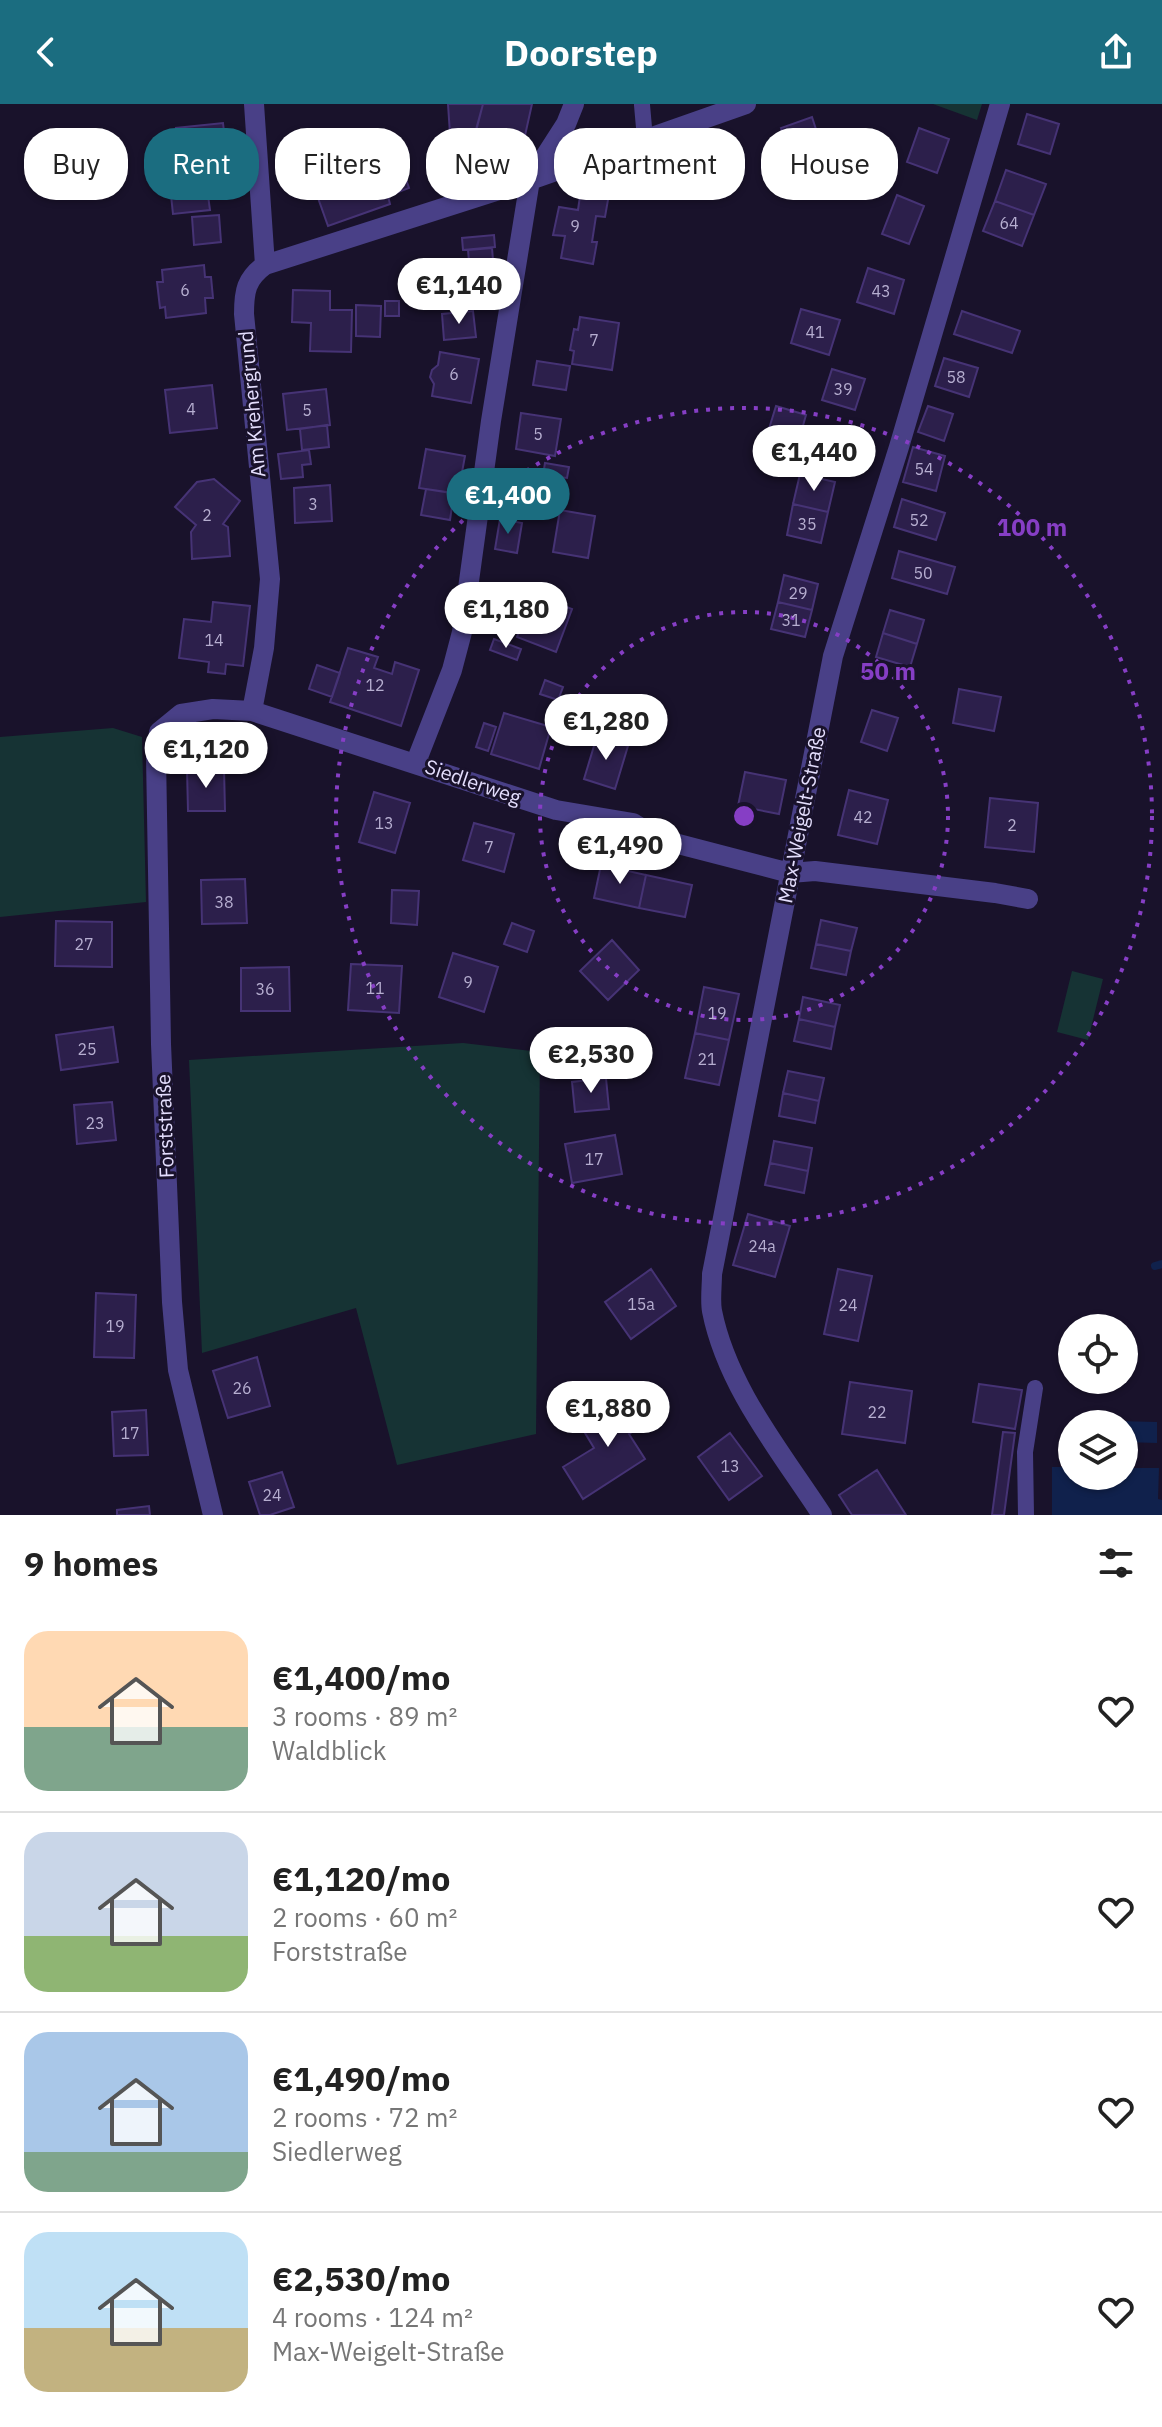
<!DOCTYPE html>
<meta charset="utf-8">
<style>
:root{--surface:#fff;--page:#f6f6f6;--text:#222;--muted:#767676;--line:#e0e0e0;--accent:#1b6d80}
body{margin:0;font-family:"IBM Plex Sans",sans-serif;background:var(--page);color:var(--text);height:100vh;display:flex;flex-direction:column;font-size:30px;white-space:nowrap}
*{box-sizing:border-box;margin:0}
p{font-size:26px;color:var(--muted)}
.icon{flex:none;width:44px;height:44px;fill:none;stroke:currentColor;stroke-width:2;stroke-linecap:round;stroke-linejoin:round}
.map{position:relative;height:1411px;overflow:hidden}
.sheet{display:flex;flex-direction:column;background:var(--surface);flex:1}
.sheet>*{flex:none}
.banner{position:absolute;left:24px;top:24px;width:1114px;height:72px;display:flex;gap:16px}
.controls{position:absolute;left:1058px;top:1210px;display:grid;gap:16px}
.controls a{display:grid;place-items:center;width:80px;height:80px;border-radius:50%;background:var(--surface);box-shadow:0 2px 6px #0004;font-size:40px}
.price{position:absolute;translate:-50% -68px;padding:0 18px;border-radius:28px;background:#fff;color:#222;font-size:26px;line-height:52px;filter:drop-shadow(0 2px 4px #0008)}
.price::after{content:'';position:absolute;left:50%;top:48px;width:24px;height:18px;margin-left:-12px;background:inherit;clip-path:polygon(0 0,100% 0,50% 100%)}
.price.selected{background:var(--accent);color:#fff}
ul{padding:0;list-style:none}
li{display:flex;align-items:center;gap:24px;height:200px;padding:0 24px}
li+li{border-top:2px solid var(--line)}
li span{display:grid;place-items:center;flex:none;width:224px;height:160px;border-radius:24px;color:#555}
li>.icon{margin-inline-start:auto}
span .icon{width:96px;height:96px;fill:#fffc;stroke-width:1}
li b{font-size:34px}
h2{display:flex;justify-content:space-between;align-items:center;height:96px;padding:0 24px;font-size:34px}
.pill{padding:0 28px;border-radius:32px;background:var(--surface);box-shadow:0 2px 6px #0004;font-size:28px;line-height:72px}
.pill.selected{background:var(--accent);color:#fff}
header{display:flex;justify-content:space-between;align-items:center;height:104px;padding:0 24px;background:var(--accent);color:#fff;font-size:36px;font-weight:700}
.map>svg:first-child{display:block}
.green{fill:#163334}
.water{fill:#10214c}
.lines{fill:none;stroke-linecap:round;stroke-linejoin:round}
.stream{stroke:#10214c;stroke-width:8}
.building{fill:#2c1f4b;stroke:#463375;stroke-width:2}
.lane{stroke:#494087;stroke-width:16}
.street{stroke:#494087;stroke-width:20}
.ring{fill:none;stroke:#863ec5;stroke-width:4;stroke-dasharray:4 8}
.labels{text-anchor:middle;stroke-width:6;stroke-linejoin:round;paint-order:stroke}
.number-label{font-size:16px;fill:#b6aed0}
.street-label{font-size:20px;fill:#e4defd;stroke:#19122b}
.centre{fill:#863ec5;stroke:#19122b;stroke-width:4}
.ring-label{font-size:24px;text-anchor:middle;font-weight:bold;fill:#863ec5;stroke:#19122b;stroke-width:6;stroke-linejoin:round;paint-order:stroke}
</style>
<header><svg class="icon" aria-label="back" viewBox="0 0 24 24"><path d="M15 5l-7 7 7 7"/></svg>Doorstep<svg class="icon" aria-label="share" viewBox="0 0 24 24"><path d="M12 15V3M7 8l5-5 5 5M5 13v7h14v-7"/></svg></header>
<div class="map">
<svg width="1162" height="1411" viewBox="0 0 1162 1411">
<rect width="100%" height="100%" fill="#19122b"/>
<path class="green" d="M933,0H982L977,16Z
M113,624L142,633L146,798L0,813V633Z
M1072,867L1103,875L1088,936L1057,928Z
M463,939L540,948L536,1330L397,1361L356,1204L202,1249L189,956Z"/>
<path class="water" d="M1117,1317L1157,1318V1339L1124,1338V1320H1117Z
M1052,1363H1072V1372H1124V1364H1159L1158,1395L1162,1396V1411H1052Z"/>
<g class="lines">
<path class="stream" d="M1155,1162L1162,1160"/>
</g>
<path class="building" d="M448,0H483L475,31L450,30Z
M483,0H532L522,45L474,33Z
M1027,10L1059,20L1050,50L1018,40Z
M812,13L823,47L793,58L781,24Z
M223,19L227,53L223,54L224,64L188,68V62L180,63L176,24Z
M919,24L949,35L937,69L907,58Z
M394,41L409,84L388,92L390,100L328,122L312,77L344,66L342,60Z
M1006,66L1046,80L1034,111L995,97Z
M206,77L210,106L173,110L170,82Z
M581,85L609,90L605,113L596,112L592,138H597L593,160L561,154L565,132L553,131L559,103L578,106Z
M897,91L924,102L909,140L882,130Z
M995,97L1034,111L1022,142L983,127Z
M219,111L221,138L194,141L192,113Z
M494,131L495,143L463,146L462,134Z
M492,144L493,156L469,158L468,146Z
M483,157L487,195L429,198L427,180L441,179L440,161Z
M204,161L205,173H211L213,194H205L206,209L166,214L165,203L160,204L157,178H163L162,166Z
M868,164L904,176L894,210L857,198Z
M293,186L330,187V206H352L351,248L310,247L311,219L292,218Z
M385,197H399V212H385Z
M356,201L381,202L380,233L356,232Z
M801,205L840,216L829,251L791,239Z
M473,207L476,233L444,236L442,210Z
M962,207L1020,227L1012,249L954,230Z
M580,213L619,219L612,266L572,260L574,247L570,246L574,225L578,226Z
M440,248L479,255L471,299L432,292L434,280L430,273L432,266L438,261Z
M944,254L978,264L969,293L935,282Z
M537,257L570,262L566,286L533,281Z
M832,265L865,275L855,306L822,296Z
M212,281L217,324L170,329L165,286Z
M326,285L330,321L287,326L283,290Z
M776,302L806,311L795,350L764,341Z
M928,302L953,310L944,337L918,328Z
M521,309L561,315L555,352L516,345Z
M327,321L329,343L302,346L300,325Z
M913,343L945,352L936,387L903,378Z
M426,345L465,352L458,390L419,384Z
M309,346L311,360L302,361L303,373L281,375L278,350Z
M545,359L569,363L567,374L543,371Z
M800,370L835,378L828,408L793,400Z
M214,375L240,397L223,420L228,423L230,452L192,455L191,428L196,421L175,403L197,378Z
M330,381L332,417L295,419L294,384Z
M426,385L454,389L450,416L421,411Z
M902,395L945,409L936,436L894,423Z
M793,400L828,408L821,439L787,431Z
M560,406L595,412L588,454L553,448Z
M500,415L522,419L517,449L495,445Z
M899,447L955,463L947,490L892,474Z
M784,471L818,480L812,506L778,498Z
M534,490L572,505L556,548L517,533Z
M213,498L250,502L243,562L226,560L225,570L208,568L209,558L179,554L184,515L211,518Z
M778,498L812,506L805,533L771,525Z
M890,506L924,516L917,540L883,529Z
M883,529L917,540L910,563L876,553Z
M494,535L521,545L517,556L490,546Z
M348,544L378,553L374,564L392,570L395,558L419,566L401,622L330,598Z
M317,561L340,569L332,593L309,585Z
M545,576L563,583L558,596L540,590Z
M959,585L1001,593L994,627L953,619Z
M872,606L898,614L887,647L861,638Z
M504,609L551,623L539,665L491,650Z
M484,619L496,623L488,647L476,643Z
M597,632L628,642L615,685L584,675Z
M224,664L225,707H188L187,665Z
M745,668L786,676L779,710L738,702Z
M849,686L888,696L877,740L838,731Z
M374,688L410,699L395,749L359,738Z
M990,694L1038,699L1034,748L985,743Z
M474,719L514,730L504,768L463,756Z
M601,761L646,771L639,804L594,794Z
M646,771L692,781L685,813L639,804Z
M245,775L247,819L202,820L201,776Z
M392,786L419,787L417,821L391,819Z
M821,816L857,824L851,847L816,840Z
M56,817L112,818V863L55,862Z
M512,819L534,827L527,848L504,840Z
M612,836L639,866L608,896L580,867Z
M816,840L851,847L846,871L811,864Z
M453,849L498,863L484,908L439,893Z
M351,860L402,862L399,909L348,906Z
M289,863L290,907H241V864Z
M704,883L739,890L729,936L695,929Z
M803,893L840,901L835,923L799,915Z
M799,915L835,923L831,945L794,937Z
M113,923L118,958L61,966L56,931Z
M695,929L729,936L719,981L685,974Z
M788,967L824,974L819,997L783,989Z
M606,974L609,1005L575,1008L572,978Z
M783,989L819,997L815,1019L779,1012Z
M112,998L116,1036L77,1040L74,1001Z
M615,1031L622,1070L572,1079L565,1040Z
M774,1037L812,1044L808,1067L770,1059Z
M770,1059L808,1067L804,1089L765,1081Z
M748,1110L790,1122L775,1173L733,1161Z
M651,1165L676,1202L631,1235L605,1198Z
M838,1165L872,1172L858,1237L824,1230Z
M96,1189L136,1191L134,1254L94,1253Z
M257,1253L270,1302L228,1314L213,1267Z
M850,1278L912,1287L905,1339L842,1330Z
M979,1280L1022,1286L1015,1325L973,1318Z
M630,1293L646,1319L629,1330L645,1355L583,1395L563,1363L594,1344L582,1324Z
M146,1306L148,1351L114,1352L112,1308Z
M1003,1328L1015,1329L1004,1411H992Z
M730,1329L762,1372L729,1396L698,1353Z
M877,1366L906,1411H852L839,1391Z
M282,1368L294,1403L270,1411H260L249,1378Z
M149,1402L150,1411H117V1406Z"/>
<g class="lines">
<path class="lane" d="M642,1L645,35
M1026,1411L1025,1348L1035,1284"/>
<path class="street" d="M254,0L265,161
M252,607L264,544L270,475L244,210C244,187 246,175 265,161L530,76L746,0
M416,658L452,566L462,528L491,317L530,76L566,20L574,0
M213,1411L178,1266L172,1198L161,940L156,652L159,628L181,610L213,605L252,607L556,706L633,719L659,735L790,769L815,767L995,789L1028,795
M822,1411C781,1348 727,1283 712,1207C710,1196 712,1182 712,1170L833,552L899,343L1000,0"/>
</g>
<g class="ring">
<circle cx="744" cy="712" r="204"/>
<circle cx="744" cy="712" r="408"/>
</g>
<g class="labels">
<g class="number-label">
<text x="1009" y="125">64</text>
<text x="575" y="128">9</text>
<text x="185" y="192">6</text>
<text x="881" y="193">43</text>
<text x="815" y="234">41</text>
<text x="594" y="242">7</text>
<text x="454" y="276">6</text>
<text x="956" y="279">58</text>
<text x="843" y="291">39</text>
<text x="191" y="311">4</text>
<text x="307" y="312">5</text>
<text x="538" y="336">5</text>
<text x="924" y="371">54</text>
<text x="313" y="406">3</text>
<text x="207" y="417">2</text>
<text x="919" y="422">52</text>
<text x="807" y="426">35</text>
<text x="923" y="475">50</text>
<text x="798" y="495">29</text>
<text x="791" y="522">31</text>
<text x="214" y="542">14</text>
<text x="375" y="587">12</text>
<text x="863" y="719">42</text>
<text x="384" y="725">13</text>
<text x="1012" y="727">2</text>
<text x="489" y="749">7</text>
<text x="224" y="804">38</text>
<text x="84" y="846">27</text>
<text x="468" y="884">9</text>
<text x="375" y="890">11</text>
<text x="265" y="891">36</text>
<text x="717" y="915">19</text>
<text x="87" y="951">25</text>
<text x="707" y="961">21</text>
<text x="95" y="1025">23</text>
<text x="594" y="1061">17</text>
<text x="762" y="1148">24a</text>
<text x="641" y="1206">15a</text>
<text x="848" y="1207">24</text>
<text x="115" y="1228">19</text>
<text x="242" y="1290">26</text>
<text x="877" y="1314">22</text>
<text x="130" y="1335">17</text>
<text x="730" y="1368">13</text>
<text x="272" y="1397">24</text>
</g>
<g class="street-label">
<text transform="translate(252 300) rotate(-95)" y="7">Am Krehergrund</text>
<text transform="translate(473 678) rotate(19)" y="7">Siedlerweg</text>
<text transform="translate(802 711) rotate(-79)" y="7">Max-Weigelt-Straße</text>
<text transform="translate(165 1022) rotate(-92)" y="7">Forststraße</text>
</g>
</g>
<circle cx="744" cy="712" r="12" class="centre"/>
<g class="ring-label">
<text x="1032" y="432">100 m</text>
<text x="888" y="576">50 m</text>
</g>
</svg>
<div class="controls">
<a><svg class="icon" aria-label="locate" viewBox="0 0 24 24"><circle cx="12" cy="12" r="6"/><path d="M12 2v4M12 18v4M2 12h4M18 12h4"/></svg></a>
<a><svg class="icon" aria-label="layers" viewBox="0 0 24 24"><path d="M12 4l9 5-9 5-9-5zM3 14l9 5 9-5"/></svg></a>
</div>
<b class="price" style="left:459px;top:222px">€1,140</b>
<b class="price" style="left:814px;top:389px">€1,440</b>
<b class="price selected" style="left:508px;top:432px">€1,400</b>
<b class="price" style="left:506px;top:546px">€1,180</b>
<b class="price" style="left:606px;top:658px">€1,280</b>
<b class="price" style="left:206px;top:686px">€1,120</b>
<b class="price" style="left:620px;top:782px">€1,490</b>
<b class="price" style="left:591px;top:991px">€2,530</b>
<b class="price" style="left:608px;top:1345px">€1,880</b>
<div class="banner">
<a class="pill">Buy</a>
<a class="pill selected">Rent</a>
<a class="pill">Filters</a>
<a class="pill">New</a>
<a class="pill">Apartment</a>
<a class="pill">House</a>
</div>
</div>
<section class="sheet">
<h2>9 homes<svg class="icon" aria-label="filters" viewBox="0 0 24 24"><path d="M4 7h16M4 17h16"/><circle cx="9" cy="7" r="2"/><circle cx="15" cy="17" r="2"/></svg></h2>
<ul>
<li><span style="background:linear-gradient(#ffd9b3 60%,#7fa58c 0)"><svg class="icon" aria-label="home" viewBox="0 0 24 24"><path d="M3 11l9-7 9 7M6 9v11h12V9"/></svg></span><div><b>€1,400/mo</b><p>3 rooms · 89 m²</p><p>Waldblick</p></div><svg class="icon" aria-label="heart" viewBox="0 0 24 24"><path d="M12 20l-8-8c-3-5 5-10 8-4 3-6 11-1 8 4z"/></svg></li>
<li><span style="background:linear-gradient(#c9d6e8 65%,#8fb573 0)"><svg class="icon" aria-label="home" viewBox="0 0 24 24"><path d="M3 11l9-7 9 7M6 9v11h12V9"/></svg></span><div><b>€1,120/mo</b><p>2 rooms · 60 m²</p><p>Forststraße</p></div><svg class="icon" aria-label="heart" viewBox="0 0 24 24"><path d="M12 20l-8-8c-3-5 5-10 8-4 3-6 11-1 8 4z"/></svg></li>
<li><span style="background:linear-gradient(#a9c7e8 75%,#7fa58c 0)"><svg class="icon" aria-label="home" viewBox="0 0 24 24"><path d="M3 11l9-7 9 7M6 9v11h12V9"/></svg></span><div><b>€1,490/mo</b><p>2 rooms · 72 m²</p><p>Siedlerweg</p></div><svg class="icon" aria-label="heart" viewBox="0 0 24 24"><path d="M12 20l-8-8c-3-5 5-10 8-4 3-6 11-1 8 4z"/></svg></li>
<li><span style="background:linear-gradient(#bfe0f5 60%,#c2b280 0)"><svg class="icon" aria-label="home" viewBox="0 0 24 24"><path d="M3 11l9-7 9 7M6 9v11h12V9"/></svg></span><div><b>€2,530/mo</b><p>4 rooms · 124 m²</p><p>Max-Weigelt-Straße</p></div><svg class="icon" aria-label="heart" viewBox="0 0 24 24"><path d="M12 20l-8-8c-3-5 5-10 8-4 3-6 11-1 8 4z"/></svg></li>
</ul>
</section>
